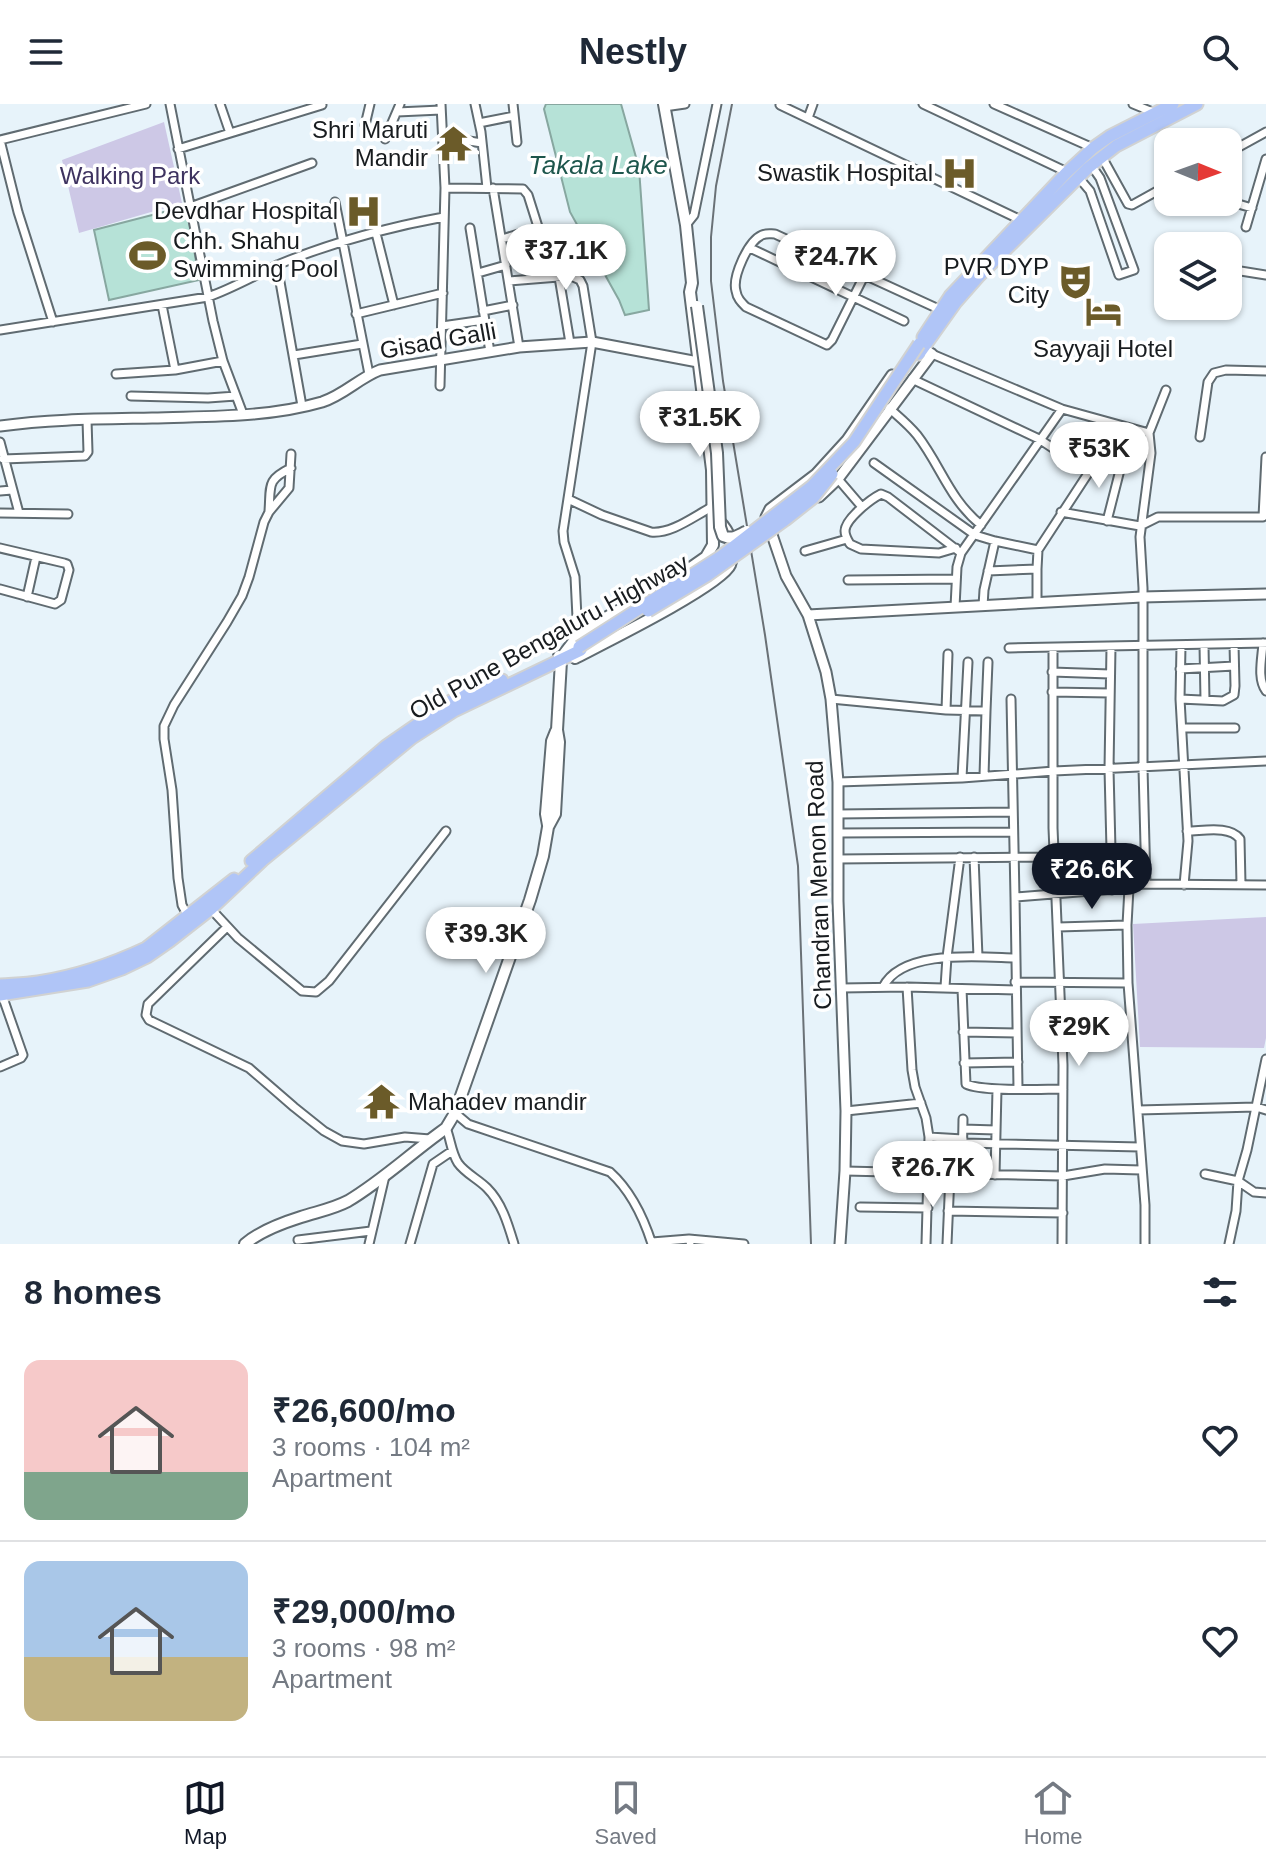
<!DOCTYPE html>
<meta charset="utf-8">
<style>
:root{--surface:#fff;--page:#f6f6f7;--text:#1f2937;--muted:#747a83;--line:#e0e1e3;--accent:#111827}
body{margin:0;font-family:Arial,sans-serif;background:var(--page);color:var(--text);height:100vh;display:flex;flex-direction:column;font-size:30px;white-space:nowrap}
*{box-sizing:border-box;margin:0}
p{font-size:26px;color:var(--muted)}
.icon{flex:none;width:44px;height:44px;fill:none;stroke:currentColor;stroke-width:2;stroke-linecap:round;stroke-linejoin:round}
.map{position:relative;height:1140px;overflow:hidden}
.side{display:flex;flex-direction:column;background:var(--surface);flex:1}
.side>*{flex:none}
.needle{width:52px;rotate:91deg}
.tools{position:absolute;left:1154px;top:24px;display:grid;gap:16px}
.tools a{display:grid;place-items:center;width:88px;height:88px;border-radius:16px;background:var(--surface);box-shadow:0 2px 6px #0004;font-size:40px}
.price{position:absolute;translate:-50% -68px;padding:0 18px;border-radius:28px;background:#fff;color:#222;font-size:26px;line-height:52px;filter:drop-shadow(0 2px 4px #0008)}
.price::after{content:'';position:absolute;left:50%;top:48px;width:24px;height:18px;margin-left:-12px;background:inherit;clip-path:polygon(0 0,100% 0,50% 100%)}
.price.active{background:var(--accent);color:#fff}
ul{padding:0;list-style:none}
li{display:flex;align-items:center;gap:24px;height:200px;padding:0 24px}
li+li{border-top:2px solid var(--line)}
li span{display:grid;place-items:center;flex:none;width:224px;height:160px;border-radius:16px;color:#555}
li>.icon{margin-inline-start:auto}
span .icon{width:96px;height:96px;fill:#fffc;stroke-width:1}
li b{font-size:34px}
h2{display:flex;justify-content:space-between;align-items:center;height:96px;padding:0 24px;font-size:34px}
header{display:flex;justify-content:space-between;align-items:center;height:104px;padding:0 24px;background:var(--surface);font-size:36px;font-weight:600}
.tabs{display:flex;justify-content:space-around;align-items:center;height:112px;border-top:2px solid var(--line);background:var(--surface);font-size:22px;color:var(--muted)}
.tabs a{display:grid;justify-items:center;gap:4px}
.tabs .active{color:var(--accent)}
.map>svg:first-child{display:block}
.green{fill:#cdc8e6}
.water{fill:#b6e2d7;stroke:#87a7a0;stroke-width:2}
.lines{fill:none;stroke-linecap:round;stroke-linejoin:round}
.minor-casing{stroke:#606b71;stroke-width:11}
.tertiary-casing{stroke:#606b71;stroke-width:13}
.secondary-casing{stroke:#606b71;stroke-width:14}
.primary-casing{stroke:#d1d2d2;stroke-width:15}
.minor{stroke:#fff;stroke-width:7}
.tertiary{stroke:#fff;stroke-width:9}
.secondary{stroke:#fff;stroke-width:10}
.primary{stroke:#b0c5f7;stroke-width:11}
.rail{stroke:#6a7176;stroke-width:2}
.secondary-bridge-casing{stroke:#606b71;stroke-width:14;stroke-linecap:butt}
.primary-bridge-casing{stroke:#d1d2d2;stroke-width:15;stroke-linecap:butt}
.secondary-bridge{stroke:#fff;stroke-width:10}
.primary-bridge{stroke:#b0c5f7;stroke-width:11}
.labels{text-anchor:middle;stroke-width:7;stroke-linejoin:round;paint-order:stroke}
.poi-label{font-size:24px;fill:#181c1f;stroke:#fff;text-anchor:end}
.park-label{font-size:24px;fill:#3e3360;stroke:#fff}
.street-label{font-size:24px;fill:#181c1f;stroke:#fff}
.water-label{font-size:26px;font-style:italic;fill:#1d564c;stroke:#fff}
</style>
<header><svg class="icon" aria-label="menu" viewBox="0 0 24 24"><path d="M4 6h16M4 12h16M4 18h16"/></svg>Nestly<svg class="icon" aria-label="search" viewBox="0 0 24 24"><circle cx="10" cy="10" r="6"/><path d="M15 15l6 6"/></svg></header>
<div class="map">
<svg width="1266" height="1140" viewBox="0 0 1266 1140">
<rect width="100%" height="100%" fill="#e7f3fa"/>
<path class="green" d="M164,18L182,99L79,129L62,56Z
M1266,813V934L1264,944L1140,943L1133,820Z"/>
<path class="water" d="M546,0H621L639,64L649,206L625,211L619,196L570,108L544,5Z
M187,102L199,176L109,196L94,126Z"/>
<g class="lines">
<defs>
<path id="minor" d="M170,0L213,217L223,257L243,310
M220,0L230,29
M475,0L481,28L487,84
M513,0L517,38
M923,0L1067,68
M994,0L1093,44
M1133,0L1155,9
M780,1L1021,116
M664,3L685,0
M397,8L441,6
M808,14L813,0
M479,19L514,12
M365,21L370,0
M443,33L482,39
M385,35L400,0
M0,36L18,108L53,218
M0,36L146,0
M178,45L322,1
M1228,49L1266,28
M1102,53L1128,100L1132,101L1168,81
M1079,74L1090,87L1119,171L1134,166L1100,74L1091,61
M445,84L523,85L528,91L544,142
M493,84L519,243
M1228,97L1252,104
M335,98L369,270
M190,103L312,59
M686,121L694,111L717,0
M1246,123L1266,55
M470,124L490,248
M376,129L394,201
M502,135L538,124
M750,144L904,217
M277,161L302,302
M1228,165L1266,171
M478,169L506,161
M865,170L832,236L827,241L746,203C741,198 737,194 736,187C732,173 748,137 762,131C767,129 770,130 775,130L943,207
M559,173L570,239
M509,177L571,172L580,176L583,182L592,238L563,427L564,438L575,473L578,534
M162,201L175,266
M483,207L513,201
M356,210L443,189
M442,222L484,216
M0,226L208,193C234,184 257,170 282,159C334,138 389,123 444,113
M932,250L1062,305L1149,329L1151,349L1140,433L1143,484V664L1146,780
M294,251L362,240
M116,270L175,266L223,257
M912,275L1039,335L1089,368
M440,282L445,84L441,0
M131,292L208,294L236,292
M889,304C899,313 909,321 917,331C941,362 949,395 981,421
M1149,329L1166,286
M1200,333L1208,278L1214,269L1226,266L1266,267
M0,338L19,409
M3,355L85,352L88,348L87,316
M874,359L975,431L995,437L1038,446
M838,375L862,403
M0,387L12,386
M568,395L602,411L651,428C672,430 694,412 712,403
M269,407C271,382 266,376 291,364
M1061,408L1140,422L1158,413H1263L1266,353
M0,409L68,410
M1107,417L1121,362
M0,444L64,459L67,460L69,466L61,496L55,500L0,485
M956,444L939,449L861,445L850,440C847,435 845,432 845,427C845,415 871,395 881,390L888,393L961,449
M805,447L847,435
M988,467L1037,465
M848,476L956,475
M27,493L36,453
M1037,499V465L1038,446L1119,322
M983,502L984,486L995,437
M955,503L957,463L961,449L1062,305
M1263,539C1262,555 1257,575 1266,587
M1204,541L1205,596
M1181,542L1180,595L1188,737L1184,781
M1111,543L1109,665L1112,786
M1009,544L1266,539
M1053,544V724L1063,961L1062,1140
M1180,565L1234,562
M1052,568L1110,570
M1052,588L1110,589
M831,595L946,606L986,607L984,672
M1011,595L1015,793L1129,784
M1180,595L1223,597L1234,591L1235,582L1234,540
M946,606L948,550
M986,607L988,558
M1183,624H1235
M962,674L968,558
M838,678L962,674L1054,667L1266,657
M838,710L1012,708
M1187,727C1203,727 1230,721 1240,735L1241,780
M838,729L1012,728
M974,753L978,853
M838,755L1054,753
M1015,793L1018,984
M211,805L238,834L302,887L316,888L329,877L446,727
M188,812L182,801L178,774L172,686L164,635V622L174,601L227,518L242,492L249,473L264,418L269,408L289,384L291,350
M227,823L148,900L146,911L149,916L249,964L294,1003L324,1027L342,1037L364,1040L405,1033L430,1035
M1058,823L1127,821
M1015,878L1128,879
M883,883C902,845 978,853 1015,854
M907,883L912,966L915,983L926,1014L929,1033L926,1140
M945,883L947,853L960,753
M841,884L907,883L1016,886
M962,885L966,980C982,988 1042,985 1063,985
M1062,926L1131,924
M963,928L1017,929
M964,959L1018,958
M0,963L21,954L23,951L2,891
M1138,1006L1256,1003L1266,1006
M846,1007L921,999
M455,1009L468,1020L610,1068C630,1086 644,1115 652,1140
M446,1024C451,1036 451,1048 458,1059C465,1069 478,1075 487,1084C502,1099 508,1120 514,1140
M963,1025L996,1026
M929,1033L963,1035
M963,1039L1140,1043
M845,1067L1063,1072L1105,1065L1141,1066
M1205,1070L1238,1077L1254,1088L1266,1089
M962,1071L963,1015
M995,1071L997,985
M860,1103L928,1104
M948,1107L1063,1109
M689,1135L744,1140
M298,1136L371,1127
M652,1138L689,1135L690,1138
M369,1140L385,1072
M410,1140L433,1060L452,1047
M947,1140L950,1071
M1145,1140V1101L1128,879L1127,821L1129,784L1133,781L1146,780L1266,781
M1229,1140L1236,1107L1238,1077L1247,1046L1266,955"/>
<path id="tertiary" d="M0,322C50,315 101,315 152,314C209,312 267,314 322,298C344,291 359,274 380,266L519,243L592,238L698,258
M819,393L838,375L932,250L923,245
M808,511L1142,493L1266,490
M840,1140L845,1067L846,1007L838,797V678L831,595L826,568L808,511L786,472L766,413L770,405L816,370L847,336L892,271"/>
<path id="secondary" d="M564,550L574,537L600,517L676,474L706,453L713,441L712,366L690,188L692,179L686,121L664,0
M575,554C600,541 722,481 730,461C737,444 730,428 718,416
M548,721L546,710L552,637L556,627
M245,1140C260,1127 282,1119 301,1113C316,1108 333,1105 348,1097C380,1078 408,1052 438,1030L446,1024L455,1009L530,796L543,752L548,723L555,710L559,638L557,626L561,557L559,552"/>
<path id="primary" d="M923,233L950,192L1067,68L1093,44L1110,32L1173,0
M919,250L956,198L978,173L1088,64L1116,42L1197,0
M251,757L386,642L451,597L502,576
M0,881C13,880 25,880 38,878C76,872 112,860 146,844L234,775
M0,891L88,877L122,865L147,853L170,837L211,805L263,756L412,634L454,607L581,546"/>
</defs>
<use href="#minor" class="minor-casing"/>
<use href="#tertiary" class="tertiary-casing"/>
<use href="#secondary" class="secondary-casing"/>
<use href="#primary" class="primary-casing"/>
<use href="#minor" class="minor"/>
<use href="#tertiary" class="tertiary"/>
<use href="#secondary" class="secondary"/>
<use href="#primary" class="primary"/>
<path class="rail" d="M732,0L716,82L711,133V177L723,277L765,531L798,762L811,1140"/>
<defs>
<path id="secondary-bridge" d="M697,202L717,349L720,423L723,432C732,436 738,432 747,427"/>
<path id="primary-bridge" d="M648,507L708,471L785,416L813,394L832,370
M579,543L720,453L812,382L854,338L919,240"/>
</defs>
<use href="#secondary-bridge" class="secondary-bridge-casing"/>
<use href="#primary-bridge" class="primary-bridge-casing"/>
<use href="#secondary-bridge" class="secondary-bridge"/>
<use href="#primary-bridge" class="primary-bridge"/>
</g>
<defs>
<symbol id="temple-bare" viewBox="-9 -9 18 18"><path d="M0-6L5-2H3V0L6.5 2.5H4V6H1.5V3h-3V6H-4V2.5H-6.5L-3 0V-2H-5Z" fill="#6b5b29" stroke="#fff" stroke-width="2.5" paint-order="stroke"/></symbol>
<symbol id="hospital-bare" viewBox="-9 -9 18 18"><path d="M-5-5h3v3.5h4V-5h3V5h-3V1.5h-4V5h-3Z" fill="#6b5b29" stroke="#fff" stroke-width="2.5" paint-order="stroke"/></symbol>
<symbol id="stadium-bare" viewBox="-9 -9 18 18"><path d="M0-5a6.5 5 0 1 0 0 10a6.5 5 0 1 0 0-10ZM-3.5-1.8h7v3.6h-7Z" fill="#6b5b29" stroke="#fff" stroke-width="2.5" paint-order="stroke"/></symbol>
<symbol id="theatre-bare" viewBox="-9 -9 18 18"><path d="M-5-5.5Q0-4 5-5.5V0Q5 5 0 6Q-5 5-5 0ZM-3.3-2.5H-1v1.5H-3.3ZM1-2.5H3.3v1.5H1ZM-2.8 1Q0 5.5 2.8 1Z" fill="#6b5b29" stroke="#fff" stroke-width="2.5" paint-order="stroke"/></symbol>
<symbol id="hotel-bare" viewBox="-9 -9 18 18"><path d="M-6-4.5h1.5V1H6V5H4.5V3h-9V5H-6ZM-4 0a1.8 1.8 0 1 1 3.6 0ZM.5 0V-2.5h3Q6-2.5 6 0Z" fill="#6b5b29" stroke="#fff" stroke-width="2.5" paint-order="stroke"/></symbol>
</defs>
<g fill-rule="evenodd">
<use href="#temple-bare" x="428" y="14" width="51" height="51"/>
<use href="#hospital-bare" x="934" y="44" width="51" height="51"/>
<use href="#hospital-bare" x="338" y="82" width="51" height="51"/>
<use href="#stadium-bare" x="122" y="126" width="51" height="51"/>
<use href="#theatre-bare" x="1050" y="152" width="51" height="51"/>
<use href="#hotel-bare" x="1078" y="182" width="51" height="51"/>
<use href="#temple-bare" x="356" y="972" width="51" height="51"/>
</g>
<g class="labels">
<g class="poi-label">
<text x="428" y="34">Shri Maruti<tspan x="428" dy="28">Mandir</tspan></text>
<text x="933" y="77">Swastik Hospital</text>
<text x="338" y="115">Devdhar Hospital</text>
<text x="173" y="145" text-anchor="start">Chh. Shahu<tspan x="173" dy="28">Swimming Pool</tspan></text>
<text x="1049" y="171">PVR DYP<tspan x="1049" dy="28">City</tspan></text>
<text x="1103" y="253" text-anchor="middle">Sayyaji Hotel</text>
<text x="408" y="1006" text-anchor="start">Mahadev mandir</text>
</g>
<g class="park-label">
<text x="130" y="80">Walking Park</text>
</g>
<g class="street-label">
<text transform="translate(438 237) rotate(-10)" y="8">Gisad Galli</text>
<text transform="translate(549 533) rotate(-29)" y="8">Old Pune Bengaluru Highway</text>
<text transform="translate(819 781) rotate(-92)" y="8">Chandran Menon Road</text>
</g>
<g class="water-label">
<text x="598" y="70">Takala Lake</text>
</g>
</g>
</svg>
<div class="tools">
<a><svg class="needle" viewBox="-14 -14 28 28"><path d="M0-13l5 13h-10z" fill="#e53935"/><path d="M0 13l5-13h-10z" fill="#747a83"/></svg></a>
<a><svg class="icon" aria-label="layers" viewBox="0 0 24 24"><path d="M12 4l9 5-9 5-9-5zM3 14l9 5 9-5"/></svg></a>
</div>
<b class="price" style="left:566px;top:188px">₹37.1K</b>
<b class="price" style="left:836px;top:194px">₹24.7K</b>
<b class="price" style="left:700px;top:355px">₹31.5K</b>
<b class="price" style="left:1099px;top:386px">₹53K</b>
<b class="price active" style="left:1092px;top:807px">₹26.6K</b>
<b class="price" style="left:486px;top:871px">₹39.3K</b>
<b class="price" style="left:1079px;top:964px">₹29K</b>
<b class="price" style="left:933px;top:1105px">₹26.7K</b>
</div>
<section class="side">
<h2>8 homes<svg class="icon" aria-label="filters" viewBox="0 0 24 24"><path d="M4 7h16M4 17h16"/><circle cx="9" cy="7" r="2"/><circle cx="15" cy="17" r="2"/></svg></h2>
<ul>
<li><span style="background:linear-gradient(#f6c9c9 70%,#7fa58c 0)"><svg class="icon" aria-label="home" viewBox="0 0 24 24"><path d="M3 11l9-7 9 7M6 9v11h12V9"/></svg></span><div><b>₹26,600/mo</b><p>3 rooms · 104 m²</p><p>Apartment</p></div><svg class="icon" aria-label="heart" viewBox="0 0 24 24"><path d="M12 20l-8-8c-3-5 5-10 8-4 3-6 11-1 8 4z"/></svg></li>
<li><span style="background:linear-gradient(#a9c7e8 60%,#c2b280 0)"><svg class="icon" aria-label="home" viewBox="0 0 24 24"><path d="M3 11l9-7 9 7M6 9v11h12V9"/></svg></span><div><b>₹29,000/mo</b><p>3 rooms · 98 m²</p><p>Apartment</p></div><svg class="icon" aria-label="heart" viewBox="0 0 24 24"><path d="M12 20l-8-8c-3-5 5-10 8-4 3-6 11-1 8 4z"/></svg></li>
</ul>
</section>
<nav class="tabs">
<a class="active"><svg class="icon" aria-label="map" viewBox="0 0 24 24"><path d="M3 6l6-2 6 2 6-2v14l-6 2-6-2-6 2zM9 4v14M15 6v14"/></svg>Map</a>
<a><svg class="icon" aria-label="saved" viewBox="0 0 24 24"><path d="M7 4h10v16l-5-4-5 4z"/></svg>Saved</a>
<a><svg class="icon" aria-label="home" viewBox="0 0 24 24"><path d="M3 11l9-7 9 7M6 9v11h12V9"/></svg>Home</a>
</nav>
